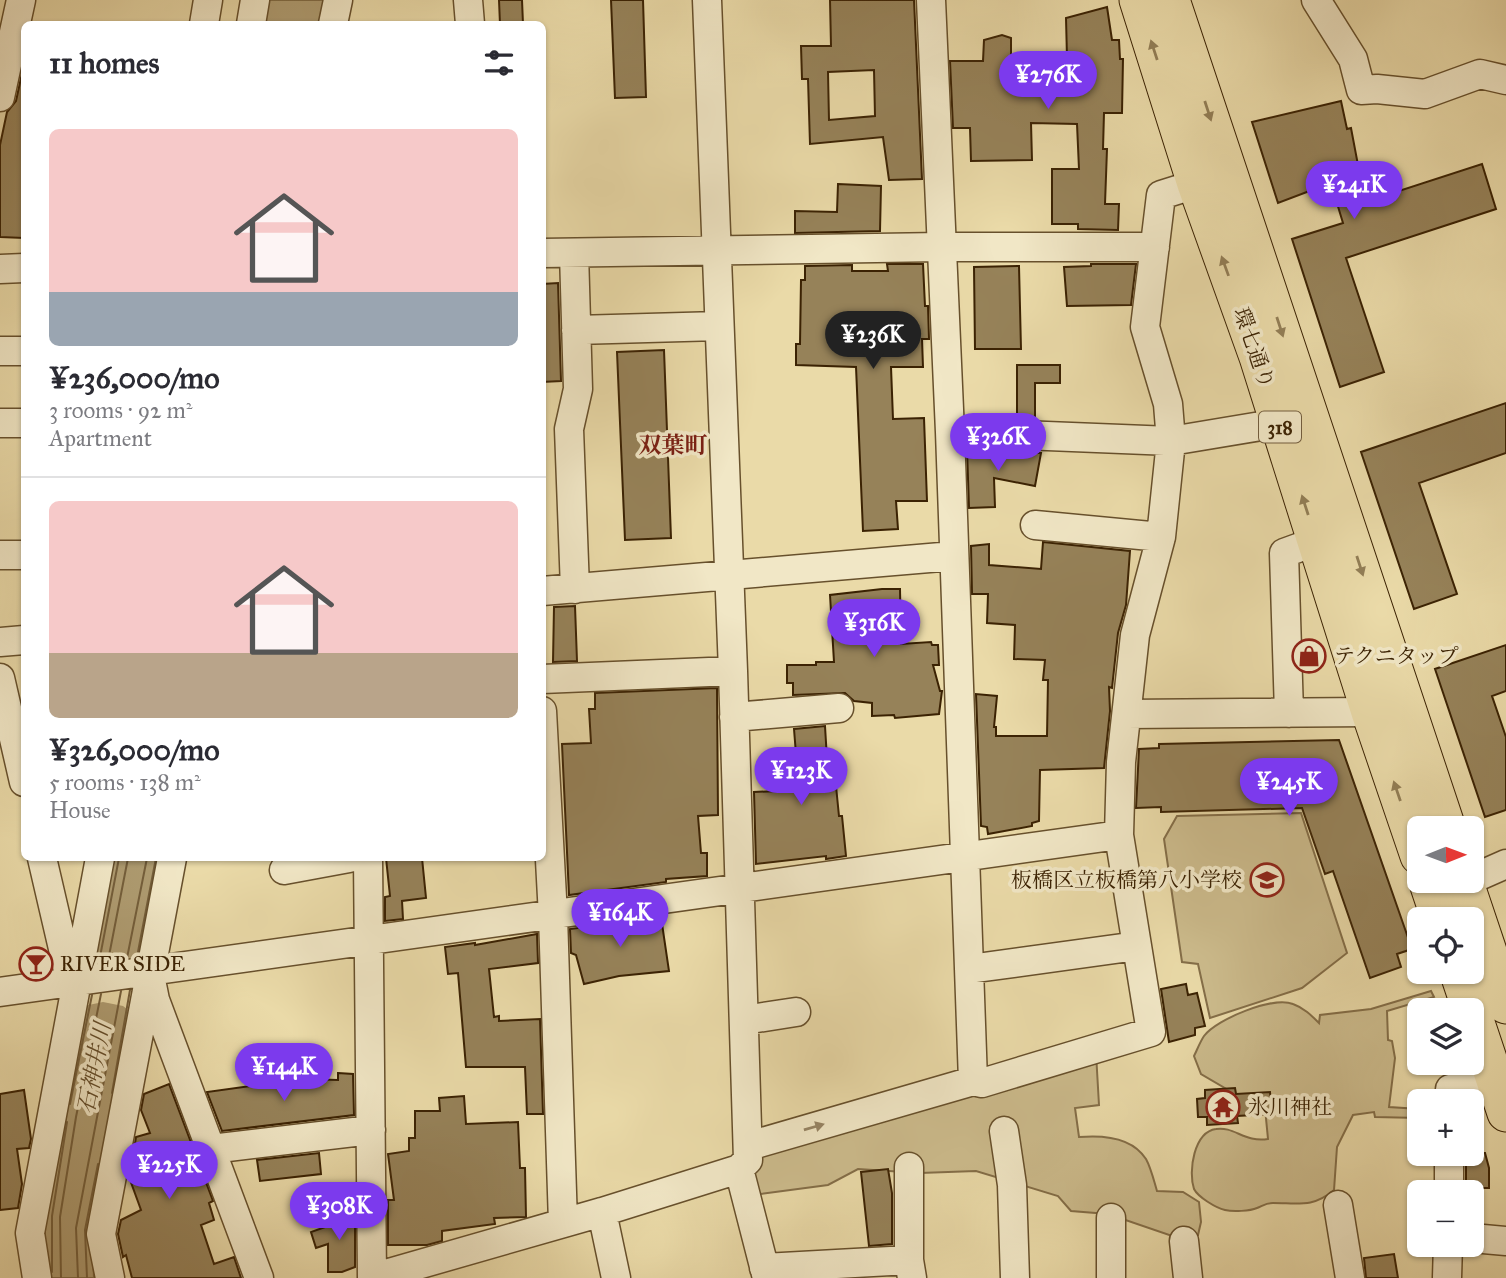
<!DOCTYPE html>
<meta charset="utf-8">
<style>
:root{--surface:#fff;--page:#f2f2f3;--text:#2b2b33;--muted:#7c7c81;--line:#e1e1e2;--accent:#7c3aed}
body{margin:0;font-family:"IM FELL Great Primer","Noto Serif JP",serif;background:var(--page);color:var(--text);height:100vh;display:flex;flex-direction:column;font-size:26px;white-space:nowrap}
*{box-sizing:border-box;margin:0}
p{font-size:23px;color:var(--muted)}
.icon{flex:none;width:38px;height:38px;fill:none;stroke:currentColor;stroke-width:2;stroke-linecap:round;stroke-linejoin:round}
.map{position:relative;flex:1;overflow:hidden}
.drawer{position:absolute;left:21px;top:21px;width:525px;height:840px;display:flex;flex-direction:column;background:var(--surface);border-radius:10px;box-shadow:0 2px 5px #0004}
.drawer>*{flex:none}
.needle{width:46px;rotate:89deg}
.fabs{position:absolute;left:1407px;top:816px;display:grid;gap:14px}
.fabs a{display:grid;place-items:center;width:77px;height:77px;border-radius:10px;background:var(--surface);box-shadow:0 2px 5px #0004;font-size:35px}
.price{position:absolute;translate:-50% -60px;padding:0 16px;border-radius:24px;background:var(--accent);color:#fff;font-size:23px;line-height:46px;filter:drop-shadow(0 2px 4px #0008)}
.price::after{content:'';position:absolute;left:50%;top:42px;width:21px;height:16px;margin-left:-10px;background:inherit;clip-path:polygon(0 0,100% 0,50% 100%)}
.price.active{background:#222;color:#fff}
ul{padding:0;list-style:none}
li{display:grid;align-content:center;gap:14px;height:371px;padding:0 28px}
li+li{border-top:2px solid var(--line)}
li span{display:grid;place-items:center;height:217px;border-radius:10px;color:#555}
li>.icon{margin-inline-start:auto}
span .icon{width:126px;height:126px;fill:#fffc;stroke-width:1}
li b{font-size:30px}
h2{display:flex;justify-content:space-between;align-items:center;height:84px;padding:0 28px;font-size:30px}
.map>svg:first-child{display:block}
.green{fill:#ccbb8c;stroke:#846e48;stroke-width:2}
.water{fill:#ae9b70;stroke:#806b44;stroke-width:2}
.pier{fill:#eadaa8}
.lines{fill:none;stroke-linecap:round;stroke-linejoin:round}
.shore{stroke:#745e3a;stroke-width:2}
.building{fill:#968259;stroke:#3b2203;stroke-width:2;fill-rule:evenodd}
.minor-casing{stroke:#67502c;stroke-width:31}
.major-casing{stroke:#3b2203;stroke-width:39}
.minor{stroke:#f1e7c6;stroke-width:28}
.major{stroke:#eadaa8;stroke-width:37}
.oneway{fill:#927e56}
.oneway2{fill:#968464}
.labels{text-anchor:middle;stroke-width:7;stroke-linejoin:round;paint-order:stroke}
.shield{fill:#f1e7c6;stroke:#725d3e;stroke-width:2}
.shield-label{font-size:19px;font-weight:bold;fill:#3b2203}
.street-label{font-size:21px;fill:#3b2203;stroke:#f1e7c6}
.poi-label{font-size:21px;fill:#3b2203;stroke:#f1e7c6;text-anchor:start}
.neighbourhood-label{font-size:23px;font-weight:bold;fill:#7a1f14;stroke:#f1e7c6}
.water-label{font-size:23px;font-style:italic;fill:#634c29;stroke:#f1e7c6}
</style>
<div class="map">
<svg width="1506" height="1278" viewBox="0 0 1506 1278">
<rect width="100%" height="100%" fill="#eadaa8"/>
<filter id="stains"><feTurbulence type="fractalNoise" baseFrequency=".00286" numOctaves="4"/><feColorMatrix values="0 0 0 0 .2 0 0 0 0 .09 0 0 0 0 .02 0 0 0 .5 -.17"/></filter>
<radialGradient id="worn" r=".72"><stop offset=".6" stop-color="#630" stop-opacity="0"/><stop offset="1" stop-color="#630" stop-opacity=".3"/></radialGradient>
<path class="green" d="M1301,813L1347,953L1302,988L1210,1018L1198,964L1182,962L1164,839L1177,816Z
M1431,991L1434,997L1387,1011L1388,1040L1392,1041L1395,1058L1389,1107L1419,1109V1118L1375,1117L1374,1112L1353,1115L1337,1147L1334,1190C1313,1208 1298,1203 1273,1203C1266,1203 1264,1205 1257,1208C1250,1211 1233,1212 1225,1210C1216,1208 1198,1197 1194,1189C1188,1171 1194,1132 1216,1129C1234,1126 1245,1143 1268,1139L1264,1098H1242L1201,1074L1194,1056C1197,1050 1200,1042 1204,1036C1217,1019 1273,996 1293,1004C1304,1008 1311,1015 1319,1023L1320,1015L1371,1009Z
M1096,1053L1099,1105L1075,1108L1079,1137C1102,1135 1132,1137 1146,1159C1151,1168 1154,1181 1157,1191L1183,1192L1199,1202L1201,1222L1198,1235L1178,1238L1108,1214L1071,1211L1058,1196L976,1171L920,1173L858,1169L828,1185L753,1195L750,1168L756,1153Z"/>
<path class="water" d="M267,0H324L319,24H263Z
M112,858H163L92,1230L94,1278H45V1216Z"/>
<path class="pier" d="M90,951L103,960H126L147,957L136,1016L123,1006L103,1002L79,1007Z"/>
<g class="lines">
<path class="shore" d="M137,957L156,858
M127,958L147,858
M108,961L128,858
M99,962L119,858
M112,1093L130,990
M70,1104L92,995
M52,1272V1216L67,1122
M61,1278L60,1217L76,1117L101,994
M78,1278L76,1228L121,991
M87,1278L85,1230L98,1164"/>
</g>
<path class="building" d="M499,0H522L523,24H500Z
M611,0H643L646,97L615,98Z
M830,0H914L922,179L889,180L883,137L810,144L808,79H802L801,46H831ZM874,70L875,116L829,120L828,72Z
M1107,7L1112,40H1119L1120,59H1123L1122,113H1104L1103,149H1107L1105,204H1119L1118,230L1078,229V224H1052V169H1079L1077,124L1031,123L1032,160L971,161L970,128H953L950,61H983L984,40L1002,35L1011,38V60H1064L1067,58L1066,18Z
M23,69L24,238L0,237V145L7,112L16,101Z
M1341,101L1347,129L1351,128L1358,165L1359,204L1482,164L1496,209L1346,258L1384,372L1340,387L1292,239L1343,223L1333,190L1329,191L1328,184L1278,203L1252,122Z
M838,184L881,186L880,231L795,233V211L837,212Z
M887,264H923L925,306H928L929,339H922L923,367H891L893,419L924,418L927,501H896L898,529L863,531L856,367L796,365V344H800L801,280H805V266L852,265V271H888Z
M1091,264H1136L1131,305L1067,306L1064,267L1091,266Z
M1019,266L1021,349H975L974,267Z
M558,283L561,381L542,382V284Z
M664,350L671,538L625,540L617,352Z
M1017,365H1060V383H1035V419L1017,418Z
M1506,403V453L1419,483L1457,594L1414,609L1361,452Z
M967,449L1041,453L1035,486L994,478L995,507L969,508Z
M1043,542L1130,551L1126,605L1118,633L1112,688L1109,687L1110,711L1104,768L1040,770L1039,821L1032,823V826L988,834L987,827L981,826L976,694L997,696L994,727H996V736H1047L1048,680H1043L1045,660L1014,659L1015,625L987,623L988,594H972L971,546L989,544V565L1041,569Z
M882,589H900L901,644L931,642L932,645H938L939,665H933L940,691H942L939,714L895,718L894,715L872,716V703L854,701L845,693L793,695V683H787V665H816V662H834L830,595Z
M575,606L577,661L553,662L554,607Z
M1506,645V691L1492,696L1506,737V810L1485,817L1435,669Z
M717,688L718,815L698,816L701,853H707V876L666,879V882L569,895L562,744L591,743L589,709H595V693Z
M825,726L828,776H835L839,816H842L846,856L826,859V856L756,864L754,792L778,791L777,768L797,767L794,729Z
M1339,740L1412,949L1397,954L1401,967L1370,978L1333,871L1325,874L1302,808L1161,812V807L1136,808L1139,749L1159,748V744Z
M386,858H422L426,898L402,901L403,919L385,921V897L390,896Z
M661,917L669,971L619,976L584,984L576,955L571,953L570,929Z
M537,934L538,963L489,969L494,1017L499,1016V1021L540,1019L543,1114H527L525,1067H466L458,973L448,974L445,947L475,943V945Z
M1186,984L1188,995L1197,993L1205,1026L1195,1028V1035L1169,1042L1161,989Z
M338,1073L353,1074L354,1115L222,1131L207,1092L303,1079L338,1080Z
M169,1084L213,1201L209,1203L214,1220L201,1225L214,1264L234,1257L241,1278H132L126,1255L123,1257L118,1234L121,1220L141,1210L129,1177L132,1161L137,1159L134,1150L136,1137L150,1133L141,1110L144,1094Z
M1235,1088L1236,1094L1270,1092L1272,1114L1237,1116L1238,1123L1207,1125V1117H1198L1197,1099L1205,1098V1090Z
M24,1090L31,1139L29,1148L17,1149L22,1184L18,1208L0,1210V1094Z
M464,1096L466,1124L518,1122L520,1168H525L526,1217L494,1218L495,1224L442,1231V1241L427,1245H388V1200H394L388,1154L409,1151V1138H415V1111H440L439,1098Z
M319,1153L321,1174L260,1181L257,1160Z
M1466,1153H1485L1489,1168V1188H1466Z
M888,1169L892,1193V1244L869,1246L861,1172Z
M344,1213H355V1267L342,1272H328V1244L316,1248L311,1232L328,1226V1219Z
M1394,1254L1398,1278H1366L1364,1258Z"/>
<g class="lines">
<defs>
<path id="minor" d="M468,0L470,24
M931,0L950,432L973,1081
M1316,0L1353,59L1361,90L1377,89L1425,94L1480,74L1506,80
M204,24L208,0
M251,24L255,0
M333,24L338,0
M0,97L21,0
M542,253L941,247H1155
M574,253L578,389L569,429L575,589
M0,269L24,268
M576,330L719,326
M0,351H24
M0,423H24
M950,432L1171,441L1279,423
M1035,525L1161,537
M0,555H24
M542,591L953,556
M0,642L24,640
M0,678L24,782
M542,679L733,671
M542,711L553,916L563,1223
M1289,713L1284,553L1317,541
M1127,714L1370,712
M734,717L839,708
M42,858L71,983
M368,858L372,1278
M284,870L349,858
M1472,879L1506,864
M969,969L1137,946
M152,985L155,1000L259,1278
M0,992L1119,835
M744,1020L796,1012
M1450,1101V1089L1495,1080
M1004,1131L1012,1185L1015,1278
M749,1146L973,1081L982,1083L1151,1032L1119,835L1121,762L1135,635L1161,537L1171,441L1168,404L1145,327L1161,195L1196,184
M211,1149L371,1130
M909,1167V1260L912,1278
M739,1169L767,1278
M1449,1192V1153
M1338,1205L1350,1278
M602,1212L616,1278
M1472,1238L1506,1241
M1184,1241L1188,1278
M764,1268L909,1260
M37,1278L30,1233L100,858
M110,1278L101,1234L172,858
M372,1278L602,1212L739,1169L748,1160L733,671L707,0
M1111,1278V1218
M1447,1278L1448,1244"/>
<path id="major" d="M1138,0L1196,184L1258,357L1370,712L1419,856
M1171,0L1447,828
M1427,880L1440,919
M1464,880L1506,1005
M1458,971L1471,1010
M1472,1011L1506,1113"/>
</defs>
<use href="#minor" class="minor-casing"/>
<use href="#major" class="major-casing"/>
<use href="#minor" class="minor"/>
<use href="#major" class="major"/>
</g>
<defs><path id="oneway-solid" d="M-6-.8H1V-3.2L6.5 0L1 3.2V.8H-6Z" transform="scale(1.75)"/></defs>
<g class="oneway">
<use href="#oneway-solid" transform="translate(1154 50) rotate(-108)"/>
<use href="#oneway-solid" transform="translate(1208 111) rotate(72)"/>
<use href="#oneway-solid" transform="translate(1225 266) rotate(-110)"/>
<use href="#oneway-solid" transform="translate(1280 327) rotate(72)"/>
<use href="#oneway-solid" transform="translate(1305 505) rotate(-108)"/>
<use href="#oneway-solid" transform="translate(1360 566) rotate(72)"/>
<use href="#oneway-solid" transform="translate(1397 791) rotate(-109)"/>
</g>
<use class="oneway2" href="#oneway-solid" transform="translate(814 1127) rotate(-16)"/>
<defs>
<symbol id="shop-ring" viewBox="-11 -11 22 22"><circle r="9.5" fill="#f1e7c6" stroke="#8f2418" stroke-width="1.5"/><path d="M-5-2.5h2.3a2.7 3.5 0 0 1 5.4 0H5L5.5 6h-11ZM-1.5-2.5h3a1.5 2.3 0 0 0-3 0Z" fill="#8f2418"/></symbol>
<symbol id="school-ring" viewBox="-11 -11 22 22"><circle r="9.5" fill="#f1e7c6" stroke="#8f2418" stroke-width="1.5"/><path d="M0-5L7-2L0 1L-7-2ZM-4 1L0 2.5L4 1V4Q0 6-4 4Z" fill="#8f2418"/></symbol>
<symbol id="bar-ring" viewBox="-11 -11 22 22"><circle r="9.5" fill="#f1e7c6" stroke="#8f2418" stroke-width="1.5"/><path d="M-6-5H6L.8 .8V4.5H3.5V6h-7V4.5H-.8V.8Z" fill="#8f2418"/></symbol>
<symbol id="temple-ring" viewBox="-11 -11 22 22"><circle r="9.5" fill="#f1e7c6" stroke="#8f2418" stroke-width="1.5"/><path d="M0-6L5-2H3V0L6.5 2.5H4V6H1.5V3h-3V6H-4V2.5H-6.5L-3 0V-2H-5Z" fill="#8f2418"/></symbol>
</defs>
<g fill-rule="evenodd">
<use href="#shop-ring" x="1290" y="637" width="38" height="38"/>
<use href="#school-ring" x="1248" y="861" width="38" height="38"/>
<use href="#bar-ring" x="17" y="945" width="38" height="38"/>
<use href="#temple-ring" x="1204" y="1088" width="38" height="38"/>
</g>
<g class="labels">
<rect class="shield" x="1259" y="411.5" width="42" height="31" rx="5"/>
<g class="shield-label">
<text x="1280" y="434">318</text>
</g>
<g class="street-label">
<text transform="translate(1254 348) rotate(71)" y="7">環七通り</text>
</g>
<g class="poi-label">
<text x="1334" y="663">テクニタップ</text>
<text x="1242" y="887" text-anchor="end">板橋区立板橋第八小学校</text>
<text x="60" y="971">RIVER SIDE</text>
<text x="1248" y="1114">氷川神社</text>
</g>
<g class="neighbourhood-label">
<text x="673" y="453">双葉町</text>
</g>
<g class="water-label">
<text transform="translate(94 1068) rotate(-79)" y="8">石神井川</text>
</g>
</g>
<rect width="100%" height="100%" filter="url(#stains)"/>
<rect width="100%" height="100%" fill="url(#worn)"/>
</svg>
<div class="fabs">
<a><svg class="needle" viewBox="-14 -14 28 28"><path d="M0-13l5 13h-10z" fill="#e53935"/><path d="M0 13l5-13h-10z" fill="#7c7c81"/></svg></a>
<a><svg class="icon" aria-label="locate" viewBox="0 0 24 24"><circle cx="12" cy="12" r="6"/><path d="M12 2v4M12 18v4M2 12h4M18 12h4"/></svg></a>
<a><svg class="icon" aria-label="layers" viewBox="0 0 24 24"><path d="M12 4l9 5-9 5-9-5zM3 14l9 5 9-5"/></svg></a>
<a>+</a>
<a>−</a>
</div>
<b class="price" style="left:1048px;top:111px">¥276K</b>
<b class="price" style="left:1354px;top:221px">¥241K</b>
<b class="price active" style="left:873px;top:371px">¥236K</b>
<b class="price" style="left:998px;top:473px">¥326K</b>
<b class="price" style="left:874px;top:659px">¥316K</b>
<b class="price" style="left:801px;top:807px">¥123K</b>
<b class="price" style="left:1289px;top:818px">¥245K</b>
<b class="price" style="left:620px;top:949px">¥164K</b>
<b class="price" style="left:284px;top:1103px">¥144K</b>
<b class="price" style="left:169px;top:1201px">¥225K</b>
<b class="price" style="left:339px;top:1242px">¥308K</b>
<section class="drawer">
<h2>11 homes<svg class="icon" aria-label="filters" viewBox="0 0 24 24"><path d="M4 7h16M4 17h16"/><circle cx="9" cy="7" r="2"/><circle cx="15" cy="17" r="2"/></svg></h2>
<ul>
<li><span style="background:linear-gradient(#f6c9c9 75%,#9aa5b1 0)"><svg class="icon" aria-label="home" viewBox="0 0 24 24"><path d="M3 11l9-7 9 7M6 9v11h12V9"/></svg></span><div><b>¥236,000/mo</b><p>3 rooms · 92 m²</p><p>Apartment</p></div></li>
<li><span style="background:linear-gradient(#f6c9c9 70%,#b9a48a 0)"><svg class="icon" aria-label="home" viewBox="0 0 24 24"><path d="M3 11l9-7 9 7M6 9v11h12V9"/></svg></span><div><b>¥326,000/mo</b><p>5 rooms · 138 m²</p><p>House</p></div></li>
</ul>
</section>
</div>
